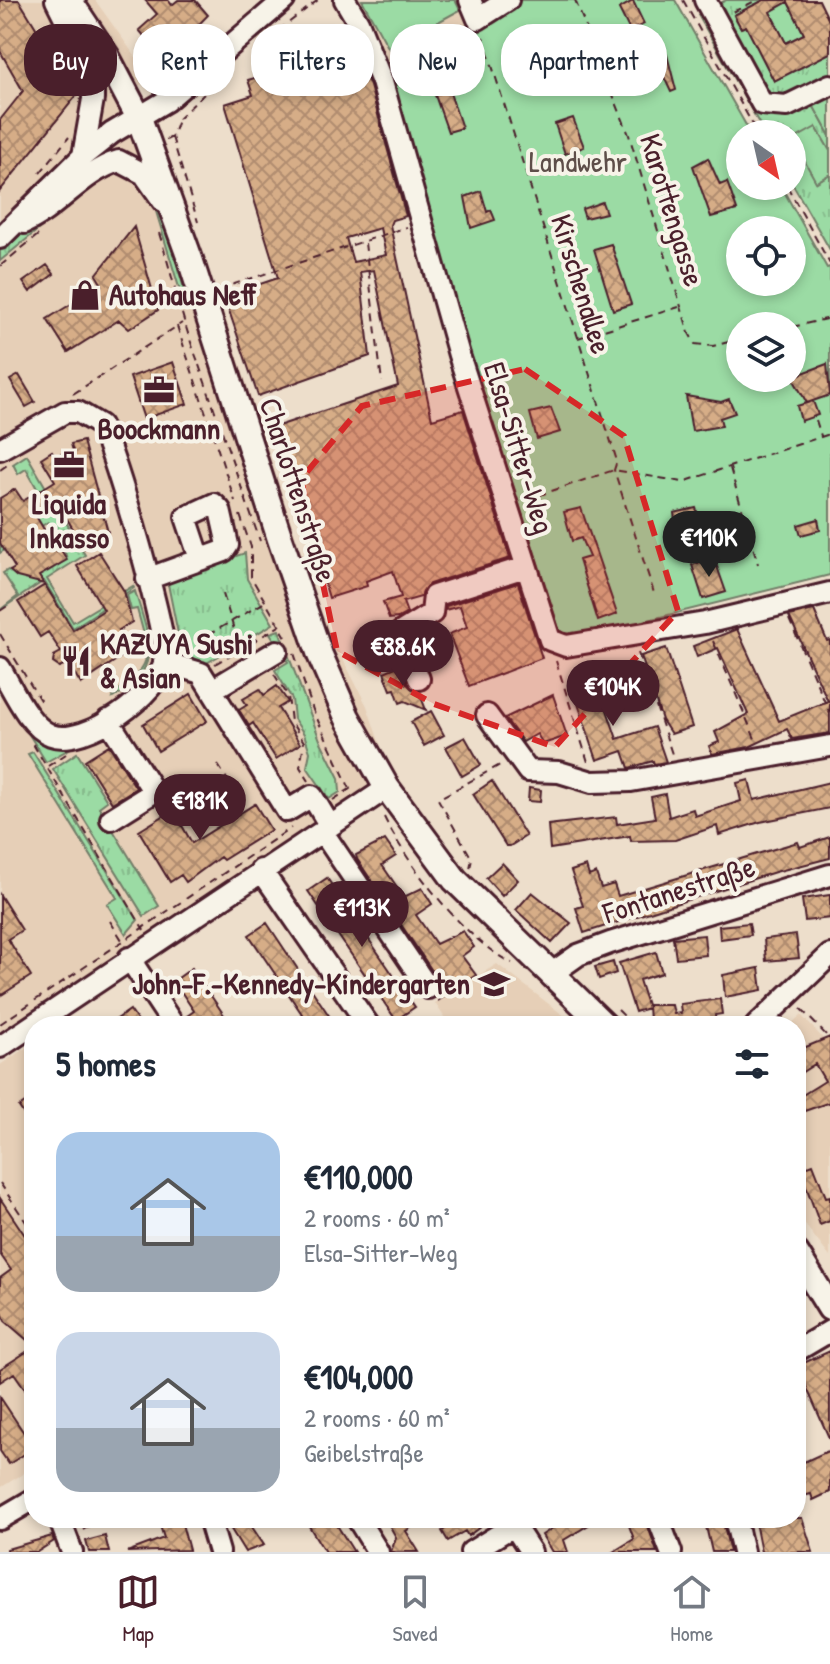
<!DOCTYPE html>
<meta charset="utf-8">
<style>
:root{--surface:#fff;--page:#f2f2f3;--text:#1f2937;--muted:#747a83;--line:#e0e1e3;--accent:#4a1f2b}
body{margin:0;font-family:"Patrick Hand",sans-serif;background:var(--page);color:var(--text);height:100vh;display:flex;flex-direction:column;font-size:30px;white-space:nowrap}
*{box-sizing:border-box;margin:0}
p{font-size:26px;color:var(--muted)}
.icon{flex:none;width:44px;height:44px;fill:none;stroke:currentColor;stroke-width:2;stroke-linecap:round;stroke-linejoin:round}
.map{position:relative;flex:1;overflow:hidden}
.sheet{position:absolute;left:24px;top:1016px;width:782px;height:512px;display:flex;flex-direction:column;background:var(--surface);border-radius:32px;box-shadow:0 4px 12px #0003}
.sheet>*{flex:none}
.hud{position:absolute;left:24px;top:24px;width:782px;height:72px;display:flex;gap:16px}
.needle{width:52px;rotate:146deg}
.buttons{position:absolute;left:726px;top:120px;display:grid;gap:16px}
.buttons a{display:grid;place-items:center;width:80px;height:80px;border-radius:50%;background:var(--surface);box-shadow:0 4px 12px #0003;font-size:40px}
.price{position:absolute;translate:-50% -68px;padding:0 18px;border-radius:28px;background:var(--accent);color:#fff;font-size:26px;line-height:52px;filter:drop-shadow(0 2px 4px #0008)}
.price::after{content:'';position:absolute;left:50%;top:48px;width:24px;height:18px;margin-left:-12px;background:inherit;clip-path:polygon(0 0,100% 0,50% 100%)}
.price.selected{background:#222;color:#fff}
ul{padding:0;list-style:none}
li{display:flex;align-items:center;gap:24px;height:200px;padding:0 32px}
li span{display:grid;place-items:center;flex:none;width:224px;height:160px;border-radius:24px;color:#555}
li>.icon{margin-inline-start:auto}
span .icon{width:96px;height:96px;fill:#fffc;stroke-width:1}
li b{font-size:34px}
h2{display:flex;justify-content:space-between;align-items:center;height:96px;padding:0 32px;font-size:34px}
.chip{padding:0 28px;border-radius:32px;background:var(--surface);box-shadow:0 4px 12px #0003;font-size:28px;line-height:72px}
.chip.selected{background:var(--accent);color:#fff}
.dock{display:flex;justify-content:space-around;align-items:center;height:112px;border-top:2px solid var(--line);background:var(--surface);font-size:22px;color:var(--muted)}
.dock a{display:grid;justify-items:center;gap:4px}
.dock .selected{color:var(--accent)}
.map>svg:first-child{display:block}
.built{fill:#e6cfb7}
.grass{fill:url(#grass-tufts);stroke:#727d68;stroke-width:2}
.garden{fill:#9bdba4;stroke:#727d68;stroke-width:2;fill-rule:evenodd}
.building{fill:url(#building-cross-hatch);stroke:#4a1f2b;stroke-width:2;fill-rule:evenodd}
.lines{fill:none;stroke-linecap:round;stroke-linejoin:round}
.minor-casing{stroke:#4a1f2b;stroke-width:26}
.major-casing{stroke:#4a1f2b;stroke-width:30}
.path{stroke:#4a1f2b;stroke-width:2;stroke-dasharray:8 6;stroke-linecap:butt}
.minor{stroke:#f7f3e8;stroke-width:20}
.major{stroke:#f7f3e8;stroke-width:24}
.marked{fill:#d62828;fill-opacity:0.2;stroke:#d62828;stroke-width:6;stroke-dasharray:16 10;stroke-linejoin:round}
.labels{text-anchor:middle;stroke-width:8;stroke-linejoin:round;paint-order:stroke}
.park-label{font-size:30px;fill:#5e4e49;stroke:#f7f3e8}
.street-label{font-size:30px;fill:#4a1f2b;stroke:#f7f3e8}
.poi-label{font-size:30px;font-weight:bold;fill:#4a1f2b;stroke:#f7f3e8;text-anchor:start}
</style>
<div class="map">
<svg width="830" height="1552" viewBox="0 0 830 1552">
<defs>
<pattern id="grass-tufts" width="24" height="20" patternUnits="userSpaceOnUse" patternTransform="scale(2)"><rect width="24" height="20" fill="#9bdba4"/><path d="M3 7l-1-3M5 7V3M7 7l1-3M15 17l-1-3M17 17v-4M19 17l1-3" fill="none" stroke="#87bc8d"/></pattern>
<pattern id="building-cross-hatch" width="8" height="8" patternUnits="userSpaceOnUse" patternTransform="scale(2)"><rect width="8" height="8" fill="#d6ad87"/><path d="M0 0l8 8M0 8l8-8" fill="none" stroke="#b08c6f"/></pattern>
</defs>
<rect width="100%" height="100%" fill="#eddecb"/>
<filter id="ink" filterUnits="userSpaceOnUse"><feTurbulence type="fractalNoise" baseFrequency=".0125" numOctaves="2"/><feDisplacementMap in="SourceGraphic" scale="16" xChannelSelector="R" yChannelSelector="G"/><feConvolveMatrix kernelMatrix="1 2 1 2 8 2 1 2 1" color-interpolation-filters="sRGB"/></filter>
<g filter="url(#ink)">
<path class="built" d="M0,0H95L150,77L132,92L218,296L315,596L333,640L367,706L395,789L0,1057Z
M341,0H507L510,4L384,84Z
M497,964L576,1025L450,1026L435,1003Z
M801,1015L830,1046V1257L796,1213V1026H789Z
M34,1042V1467L0,1488V1065Z"/>
<path class="grass" d="M726,0H764L734,16L741,28L746,26L774,81L830,53V96L813,105L830,136V151L816,127L817,182L830,174V250L792,183V134H765L698,15Z
M116,167L121,172L93,185L0,261V249Z
M148,185C165,222 174,253 185,292L181,294Z
M27,455L85,555L47,579L73,622L133,586L134,588L73,628L44,581L0,610L18,596L3,573L8,570C33,587 42,575 67,559L60,535L48,522L0,553V538L48,508L26,469L18,474L13,464Z
M245,553L247,579L273,624L205,664L183,659L167,579Z
M135,591C149,639 165,668 113,698L114,694C156,662 150,657 137,609L131,610L127,595Z
M279,630L320,740L339,778L340,792L329,799L307,767L310,752L304,734L294,719L292,699L275,670L288,662L270,633Z
M22,723L42,742L69,749L46,762Z
M33,752L138,920L126,934L107,904L117,898L28,754Z
M77,753L107,801L99,807L159,906L144,916L53,769Z"/>
<path class="garden" d="M362,0H455L460,10L389,49Z
M517,0H675L751,134H740V186H781L827,268L830,267V575L563,641L384,84ZM740,230H792V282H740ZM740,326H792V378H740Z
M788,2L804,34L786,43L770,12Z
M830,96V136L813,105Z
M816,127L830,151V174L816,182L793,140Z"/>
<path class="building" d="M0,0H19L77,95L0,191V120L23,91L0,51Z
M145,0H168L172,5L178,0H195L208,15L170,54L163,47L158,52L139,30L157,14Z
M764,0H819L830,23V53L774,81L746,26L741,28L734,15ZM788,2L804,34L786,43L770,12Z
M633,1L644,24L630,31L619,9Z
M346,27L370,86L406,216L392,220L390,225L432,419L463,410L510,558L429,584L421,597L403,602L407,613L398,618L389,619L383,602L401,597L393,571L366,581L367,586L329,598L278,426L398,386L374,270L360,272L370,356L258,396L224,296L278,278L225,104L253,95L248,80L272,73L268,62L294,54L291,46L337,33L336,30ZM380,228L386,255L353,262L346,238Z
M667,55L676,90L671,92L656,60Z
M449,90L462,128L448,132L435,95Z
M573,118L584,147L565,154L555,124Z
M708,158L720,185L727,182L737,210L711,217L693,166Z
M481,191L487,212L491,210L495,220L471,228L465,197Z
M602,202L606,213L585,218L582,209Z
M134,227L158,310L129,329L119,320L68,352L47,319L102,285L96,275Z
M611,244L631,304L613,310L594,249Z
M47,265L54,274L30,292L23,282Z
M173,362L187,404L144,419L130,377Z
M827,364L830,395L807,403L792,377Z
M19,375L35,402L26,407L10,380Z
M686,396L721,402L729,399L735,413L720,418L722,426L692,431Z
M813,401L818,415L801,421L797,406Z
M551,408L560,432L537,439L530,413Z
M83,441L108,532L85,548L57,503L36,516L57,551L60,548L67,560L39,576L44,584L17,577L10,571L15,568L0,543V498L15,489L23,501L55,481L41,458L52,451L55,456L73,451L71,444Z
M581,508L617,614L598,621L579,560L589,557L581,538L572,541L564,512Z
M696,508L704,534L678,543L674,513Z
M818,519L820,530L801,535L798,525Z
M99,552L124,591L132,622L119,630L130,646L128,652L81,684L68,663L59,667L53,663L54,656L61,652L48,632L40,637L18,602L45,585L73,630L104,610L77,566Z
M714,558L726,592L703,599L692,565Z
M518,583L542,658L469,686L449,634L467,627L460,606L445,610L446,606Z
M814,610L827,641L830,640V733L792,739L787,729L749,747L712,754L709,746L719,742L715,732L748,714L718,648L697,657L693,646L737,629L779,721L828,701L789,616Z
M666,648L692,727L671,734L662,720L641,656Z
M400,665L407,684L419,692L426,710L405,701L400,703L395,689L391,690L384,672Z
M594,672L617,739L654,727L666,762L654,764L653,761L629,768L623,751L597,760L570,680Z
M277,686L288,702L278,708L300,744L276,759L253,723L249,726L239,710L247,705L243,699L260,689L264,695Z
M191,694L207,721L158,751L143,724Z
M553,695L567,736L543,744L537,734L523,742L505,718Z
M431,711L444,735L424,746L411,722Z
M465,737L481,765L462,776L446,747Z
M109,745L136,788L112,803L85,760Z
M749,780L754,800L830,782V808L760,822L719,835L717,826L675,840L631,841L630,836L550,849L548,825L616,817L617,824L655,818L651,797L665,794L669,817L693,809L695,816L741,801L737,783Z
M492,781L526,836L510,846H506L473,794Z
M529,788L541,790L540,802L528,801Z
M255,804L271,830L223,860L220,857L186,882L181,875L170,882L139,831L173,810L192,843Z
M830,837V858L775,872L584,933L576,908L583,906L571,871L586,866L589,876L596,873L601,888L614,884L618,896L757,854L798,842L800,847Z
M385,840L396,856L382,865L404,897L422,888L432,904L416,915L436,944L463,931L474,947L462,956L476,975L439,1000V981L357,859L356,855Z
M502,863L518,880L502,896L486,878Z
M327,878L415,1007L396,1020L308,891Z
M532,892L571,923L552,943L516,910Z
M0,895L22,930L8,939L31,976L0,996Z
M830,895V918L805,921L802,899Z
M267,923L289,956L336,1026H310L249,935Z
M749,923L751,935L720,939L719,926Z
M704,935L706,955L676,958L673,938Z
M796,935L799,958L766,961L764,939Z
M656,952L662,973L639,980L648,1008L635,1012L619,963Z
M613,962L616,973L599,979L595,967Z
M192,968L222,1012L231,1026H187L184,1018L194,1011L174,981Z
M759,968L762,990L725,997L723,975Z
M720,999L722,1014L715,1015L716,1026H652L649,1022L648,1005H672L674,1014L681,1013L680,1004Z
M130,1010L141,1026H107Z
M830,1037V1102L796,1114V1099L825,1081L815,1064L796,1076V1051Z
M34,1097V1129L19,1107Z
M813,1164L826,1197L830,1196V1221L820,1225L800,1169Z
M0,1198L34,1249V1346L5,1321L0,1306V1278L11,1270L0,1254Z
M34,1347V1402L14,1373L0,1382V1369Z
M830,1351V1440L797,1366Z
M0,1397L34,1448L9,1464L0,1451Z
M796,1443L804,1462L830,1450V1492L813,1500L811,1494L796,1498Z
M224,1518H246L264,1545L245,1552Z
M304,1518H320L324,1524L333,1519L354,1552H325Z
M385,1518H425L406,1531L419,1552H391L396,1537Z
M463,1518H492L468,1536L465,1531L448,1541L442,1531Z
M568,1518H600L564,1540L568,1552H552L542,1535Z
M645,1518L657,1552H613L634,1539L628,1523Z
M704,1518H722L730,1552H712Z
M775,1518H802L813,1552H761L756,1527Z
M181,1520L189,1550L127,1552L164,1538L160,1526Z
M52,1536L54,1541L37,1552H7V1549Z
M105,1536L109,1552H89L86,1541Z"/>
<g class="lines">
<defs>
<path id="minor" d="M56,0L93,74V99L83,156
M345,0L358,22L382,82L459,355L550,640L566,646L705,623L830,593
M470,0L478,19L508,0
M705,0L762,104L787,106L830,85
M24,223C58,208 83,171 119,161L144,174L163,201
M0,238L83,156L112,133L166,101L284,0
M0,449L65,412H78L100,425C114,449 168,636 165,660C160,693 85,748 51,735C28,726 13,689 0,668
M147,579L224,551L228,545L220,510L214,504L186,517L200,559
M164,662L201,673L287,811L312,796L330,826
M419,679L401,632L432,613L434,596L525,567
M212,690L277,651
M487,715L528,771L559,772L592,782L631,781L830,746
M108,720L154,792L111,819
M322,831L428,988
M261,870L369,1026
M129,958L174,1026
M551,974L578,955L610,943L830,875
M756,1026L830,955
M0,1047L387,788
M796,1351L830,1331
M59,1518L72,1552
M209,1518L219,1552
M357,1518L378,1552
M509,1518L531,1552
M658,1518L671,1552
M735,1518L743,1552
M0,1519L34,1499
M471,1552L526,1518"/>
<path id="major" d="M69,0L107,57L139,118L190,259L280,539L320,655L347,717L387,788L455,880L605,1026
M796,1253L830,1308"/>
</defs>
<use href="#minor" class="minor-casing"/>
<use href="#major" class="major-casing"/>
<path class="path" d="M575,0L629,135L689,333L695,344L713,346L740,339
M683,0L758,134
M733,12L757,0
M483,37L617,461L614,470L655,596
M256,48L318,0
M396,73L464,28
M178,119L226,73
M172,137L198,222
M166,140L172,137L178,120
M40,173L69,137
M787,186L830,264
M159,233C173,277 182,322 199,364
M365,243L382,382
M0,266L38,235
M219,289L407,227
M177,326L235,501
M792,327L830,318
M578,338L679,307
M199,365L260,541
M73,394L182,323
M816,420L821,436
M730,468L758,564
M0,470L7,465
M525,500L614,470L683,482L830,434
M240,515L251,547V577L286,637
M223,594L240,649
M0,611L6,607L4,603
M789,619L830,714
M0,634L41,702
M713,641L756,741
M181,644L213,632L267,601
M294,653L313,710L351,791
M638,653L673,757
M556,661L588,762
M215,664L281,625
M274,674L288,696L291,722L304,742L300,767L309,781
M33,744L144,930
M218,765L227,779
M48,766L66,754
M333,800L350,789
M384,817C406,863 466,942 512,963
M470,868L472,859L438,799L500,765
M110,921L122,940
M801,1009L830,1039
M618,1010L634,1026
M0,1024L291,828
M0,1183L34,1234
M83,1530L100,1518"/>
<use href="#minor" class="minor"/>
<use href="#major" class="major"/>
</g>
</g>
<path class="marked" d="M525,369L624,436L678,611L555,747L434,704L337,651L301,479L362,406Z"/>
<defs>
<symbol id="shop-bare" viewBox="-9 -9 18 18"><path d="M-5-2.5h2.3a2.7 3.5 0 0 1 5.4 0H5L5.5 6h-11ZM-1.5-2.5h3a1.5 2.3 0 0 0-3 0Z" fill="#4a1f2b" stroke="#f7f3e8" stroke-width="2.5" paint-order="stroke"/></symbol>
<symbol id="office-bare" viewBox="-9 -9 18 18"><path d="M-6-3h4V-5.5h4V-3h4V5H-6ZM-1-4.5V-3h2v-1.5ZM-6 0V1H6V0Z" fill="#4a1f2b" stroke="#f7f3e8" stroke-width="2.5" paint-order="stroke"/></symbol>
<symbol id="restaurant-bare" viewBox="-9 -9 18 18"><path d="M-5-6h1v4h1v-4h1v4h1v-4h1v5L-1.5 .5V6h-2V.5L-5-1ZM5-6V6H3V1.5H1.5Q1.5-4 5-6Z" fill="#4a1f2b" stroke="#f7f3e8" stroke-width="2.5" paint-order="stroke"/></symbol>
<symbol id="school-bare" viewBox="-9 -9 18 18"><path d="M0-5L7-2L0 1L-7-2ZM-4 1L0 2.5L4 1V4Q0 6-4 4Z" fill="#4a1f2b" stroke="#f7f3e8" stroke-width="2.5" paint-order="stroke"/></symbol>
</defs>
<g fill-rule="evenodd">
<use href="#shop-bare" x="63" y="273" width="44" height="44"/>
<use href="#office-bare" x="137" y="368" width="44" height="44"/>
<use href="#office-bare" x="47" y="443" width="44" height="44"/>
<use href="#restaurant-bare" x="54" y="639" width="44" height="44"/>
<use href="#school-bare" x="472" y="962" width="44" height="44"/>
</g>
<g class="labels">
<g class="park-label">
<text x="578" y="172">Landwehr</text>
</g>
<g class="street-label">
<text transform="translate(672 210) rotate(73)" y="10">Karottengasse</text>
<text transform="translate(581 284) rotate(73)" y="10">Kirschenallee</text>
<text transform="translate(519 448) rotate(73)" y="10">Elsa-Sitter-Weg</text>
<text transform="translate(298 490) rotate(72)" y="10">Charlottenstraße</text>
<text transform="translate(679 890) rotate(-18)" y="10">Fontanestraße</text>
</g>
<g class="poi-label">
<text x="109" y="305">Autohaus Neff</text>
<text x="159" y="439" text-anchor="middle">Boockmann</text>
<text x="69" y="514" text-anchor="middle">Liquida<tspan x="69" dy="34">Inkasso</tspan></text>
<text x="100" y="654">KAZUYA Sushi<tspan x="100" dy="34">&amp; Asian</tspan></text>
<text x="470" y="994" text-anchor="end">John-F.-Kennedy-Kindergarten</text>
</g>
</g>
</svg>
<div class="buttons">
<a><svg class="needle" viewBox="-14 -14 28 28"><path d="M0-13l5 13h-10z" fill="#e53935"/><path d="M0 13l5-13h-10z" fill="#747a83"/></svg></a>
<a><svg class="icon" aria-label="locate" viewBox="0 0 24 24"><circle cx="12" cy="12" r="6"/><path d="M12 2v4M12 18v4M2 12h4M18 12h4"/></svg></a>
<a><svg class="icon" aria-label="layers" viewBox="0 0 24 24"><path d="M12 4l9 5-9 5-9-5zM3 14l9 5 9-5"/></svg></a>
</div>
<b class="price selected" style="left:709px;top:579px">€110K</b>
<b class="price" style="left:403px;top:688px">€88.6K</b>
<b class="price" style="left:613px;top:728px">€104K</b>
<b class="price" style="left:200px;top:842px">€181K</b>
<b class="price" style="left:362px;top:949px">€113K</b>
<div class="hud">
<a class="chip selected">Buy</a>
<a class="chip">Rent</a>
<a class="chip">Filters</a>
<a class="chip">New</a>
<a class="chip">Apartment</a>
</div>
<section class="sheet">
<h2>5 homes<svg class="icon" aria-label="filters" viewBox="0 0 24 24"><path d="M4 7h16M4 17h16"/><circle cx="9" cy="7" r="2"/><circle cx="15" cy="17" r="2"/></svg></h2>
<ul>
<li><span style="background:linear-gradient(#a9c7e8 65%,#9aa5b1 0)"><svg class="icon" aria-label="home" viewBox="0 0 24 24"><path d="M3 11l9-7 9 7M6 9v11h12V9"/></svg></span><div><b>€110,000</b><p>2 rooms · 60 m²</p><p>Elsa-Sitter-Weg</p></div></li>
<li><span style="background:linear-gradient(#c9d6e8 60%,#9aa5b1 0)"><svg class="icon" aria-label="home" viewBox="0 0 24 24"><path d="M3 11l9-7 9 7M6 9v11h12V9"/></svg></span><div><b>€104,000</b><p>2 rooms · 60 m²</p><p>Geibelstraße</p></div></li>
</ul>
</section>
</div>
<nav class="dock">
<a class="selected"><svg class="icon" aria-label="map" viewBox="0 0 24 24"><path d="M3 6l6-2 6 2 6-2v14l-6 2-6-2-6 2zM9 4v14M15 6v14"/></svg>Map</a>
<a><svg class="icon" aria-label="saved" viewBox="0 0 24 24"><path d="M7 4h10v16l-5-4-5 4z"/></svg>Saved</a>
<a><svg class="icon" aria-label="home" viewBox="0 0 24 24"><path d="M3 11l9-7 9 7M6 9v11h12V9"/></svg>Home</a>
</nav>
